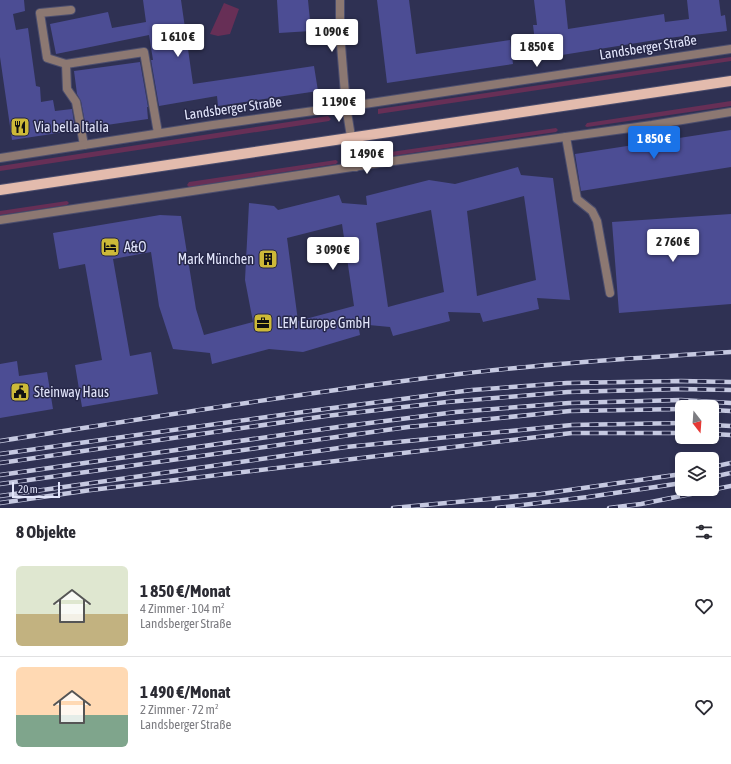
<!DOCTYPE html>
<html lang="de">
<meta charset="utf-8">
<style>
:root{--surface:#fff;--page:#f7f7f7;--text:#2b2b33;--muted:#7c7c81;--line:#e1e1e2;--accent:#1a73e8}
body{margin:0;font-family:"Asap Condensed",sans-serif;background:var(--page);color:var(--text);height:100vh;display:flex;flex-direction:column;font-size:15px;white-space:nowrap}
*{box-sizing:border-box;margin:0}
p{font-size:13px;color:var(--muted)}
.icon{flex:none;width:22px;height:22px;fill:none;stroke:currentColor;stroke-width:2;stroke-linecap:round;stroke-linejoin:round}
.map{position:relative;height:508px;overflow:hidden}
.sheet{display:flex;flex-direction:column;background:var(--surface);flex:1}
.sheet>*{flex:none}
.needle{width:26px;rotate:163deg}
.controls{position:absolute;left:675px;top:400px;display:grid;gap:8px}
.controls a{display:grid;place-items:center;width:44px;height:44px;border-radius:6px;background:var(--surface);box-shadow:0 2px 6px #0003;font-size:20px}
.scale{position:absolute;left:12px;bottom:10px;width:48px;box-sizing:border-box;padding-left:4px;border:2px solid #e2e5fb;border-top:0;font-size:11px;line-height:14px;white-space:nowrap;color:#e2e5fb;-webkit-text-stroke:3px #262748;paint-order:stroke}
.price{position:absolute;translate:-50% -34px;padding:0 9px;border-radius:4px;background:#fff;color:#222;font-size:13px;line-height:26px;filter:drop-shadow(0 1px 2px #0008)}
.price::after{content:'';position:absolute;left:50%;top:24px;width:12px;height:9px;margin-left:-6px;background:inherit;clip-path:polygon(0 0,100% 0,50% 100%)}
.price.selected{background:var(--accent);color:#fff}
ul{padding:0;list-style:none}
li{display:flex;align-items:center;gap:12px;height:100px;padding:0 16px}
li+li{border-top:1px solid var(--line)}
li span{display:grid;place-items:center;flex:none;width:112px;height:80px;border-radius:6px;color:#555}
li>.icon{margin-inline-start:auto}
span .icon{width:48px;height:48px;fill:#fffc;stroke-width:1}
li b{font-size:17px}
h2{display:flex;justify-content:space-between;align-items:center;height:48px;padding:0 16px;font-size:17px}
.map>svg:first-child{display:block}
.green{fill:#672f56}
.building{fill:#4c4d94;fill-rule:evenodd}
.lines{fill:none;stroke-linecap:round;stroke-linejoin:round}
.lane-casing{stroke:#4c4e6e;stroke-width:10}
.street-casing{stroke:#4c4e6e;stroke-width:10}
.primary-casing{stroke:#4c4e6e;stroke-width:12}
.lane{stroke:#8c7872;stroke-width:8}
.street{stroke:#8c7872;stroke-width:8}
.primary{stroke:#e3bbad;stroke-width:10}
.rail-casing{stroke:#c6c9e1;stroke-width:4.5}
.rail{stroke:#262748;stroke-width:3;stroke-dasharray:9;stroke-linecap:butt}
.labels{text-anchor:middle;stroke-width:3;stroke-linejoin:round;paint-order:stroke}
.street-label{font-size:14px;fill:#e2e5fb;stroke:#262748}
.poi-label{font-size:14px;fill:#e2e5fb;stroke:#262748;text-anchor:start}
</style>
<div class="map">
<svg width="731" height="508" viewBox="0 0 731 508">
<rect width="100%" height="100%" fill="#2f3153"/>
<path class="green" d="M224,3L239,9L230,34L218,36L210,34Z
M731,57V61L378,114V109Z
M731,101V106L587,127L585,126L587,123Z
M328,116L331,119L329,121L0,171V166Z
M556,128L558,130L556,132L385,157L384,153Z
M336,160L338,162L336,164L189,187L187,185L189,182Z
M67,201L69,203L67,205L0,215V211Z"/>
<path class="building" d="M0,0H24L25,11L13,14L16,30L28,28L36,86L40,87L41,102L53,100L55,111L72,109L75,129L64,131L65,132L12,140L0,57Z
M143,0H181L193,84L314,66L318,91L218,106L217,96L159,106L151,60H153L149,35L56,54L50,24L108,12L112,28L146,22Z
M277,0H308L311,31L279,33Z
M377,0H409L416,54L510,40L513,64L387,83Z
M534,0H565L568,29L664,14L665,22L689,19L687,0H719L721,16L725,15L727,31L668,38L537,59L533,25H537Z
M140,62L148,107H147L148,119L86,128L81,101L77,94L74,71Z
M731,130V167L581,191L575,154Z
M518,167L521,175L553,178L570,300L537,298L539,309L483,322L480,313L448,312L450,321L393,336L390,327L358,324L360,335L303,352L269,349L212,364L210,353L173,349L159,306L151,252L113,259L130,356L151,352L158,394L82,407L75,365L102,360L85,264L59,269L53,233L160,215L181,216L196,309L204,335L253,322L245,280L249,203L274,206L278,210L339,195L342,203L367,205L366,196L429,180L455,184ZM524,196L536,280L477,296L467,211ZM431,210L444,292L388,307L376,223ZM342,224L354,306L298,321L287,238Z
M731,214V304L619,313L612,222Z
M17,361L19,376L47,372L53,409L0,418V364Z"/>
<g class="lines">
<defs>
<path id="lane" d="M66,64L47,58L40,13L71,10
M566,137L577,199L592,211L597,221L610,293
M84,145L76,102L67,89L66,64L144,52L158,133"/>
<path id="street" d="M340,0V33L346,106L356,167
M0,158L213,125L371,103L731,49
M0,220L379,163L652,125L731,112"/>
<path id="primary" d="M0,190L731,81"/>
</defs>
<use href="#lane" class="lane-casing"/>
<use href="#street" class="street-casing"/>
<use href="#primary" class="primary-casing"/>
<use href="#lane" class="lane"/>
<use href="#street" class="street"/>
<use href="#primary" class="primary"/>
<defs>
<path id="rail" d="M712,410L731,411
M712,425L731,426
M712,434L731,435
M0,441C148,418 295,394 443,376C539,364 635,358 731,352
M0,454L325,409L472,390L567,383L681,381L731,382
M0,463L326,416L447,402L568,392L681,389L731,390
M712,467L731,463
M0,475L338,427L456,412L569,403L681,400L731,403
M712,477L731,473
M0,484L408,427L570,411L682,409
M0,496L346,447L572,425L682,423
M0,503L91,490L572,433H682
M393,508L541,494L682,474
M497,508L588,497L682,483
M609,508L641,504L731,486"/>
</defs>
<use href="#rail" class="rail-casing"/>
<use href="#rail" class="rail"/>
</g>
<defs>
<symbol id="restaurant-square" viewBox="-11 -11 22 22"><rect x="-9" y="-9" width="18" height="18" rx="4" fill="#cdb938" stroke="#262748"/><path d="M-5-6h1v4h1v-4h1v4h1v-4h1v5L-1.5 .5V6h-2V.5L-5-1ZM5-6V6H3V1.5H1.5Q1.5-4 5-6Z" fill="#111"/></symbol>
<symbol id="hotel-square" viewBox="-11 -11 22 22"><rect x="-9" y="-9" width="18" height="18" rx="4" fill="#cdb938" stroke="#262748"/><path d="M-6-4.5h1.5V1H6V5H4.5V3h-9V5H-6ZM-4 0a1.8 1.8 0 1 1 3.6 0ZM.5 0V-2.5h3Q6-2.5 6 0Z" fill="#111"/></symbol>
<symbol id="building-square" viewBox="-11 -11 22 22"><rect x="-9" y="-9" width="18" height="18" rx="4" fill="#cdb938" stroke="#262748"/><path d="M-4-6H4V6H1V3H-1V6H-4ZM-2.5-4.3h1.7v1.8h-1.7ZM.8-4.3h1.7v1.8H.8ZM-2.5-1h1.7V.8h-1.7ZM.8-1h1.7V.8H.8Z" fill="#111"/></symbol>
<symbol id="office-square" viewBox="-11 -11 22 22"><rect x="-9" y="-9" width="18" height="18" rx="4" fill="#cdb938" stroke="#262748"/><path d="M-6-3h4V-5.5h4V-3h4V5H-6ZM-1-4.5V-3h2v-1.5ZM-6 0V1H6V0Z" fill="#111"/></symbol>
<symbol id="civic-square" viewBox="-11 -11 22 22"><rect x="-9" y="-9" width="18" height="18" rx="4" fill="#cdb938" stroke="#262748"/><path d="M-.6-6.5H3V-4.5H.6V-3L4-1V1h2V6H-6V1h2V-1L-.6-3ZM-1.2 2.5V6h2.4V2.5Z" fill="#111"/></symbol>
</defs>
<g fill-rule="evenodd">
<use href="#restaurant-square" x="9" y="116" width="22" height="22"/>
<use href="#hotel-square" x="99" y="236" width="22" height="22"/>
<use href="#building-square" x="257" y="248" width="22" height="22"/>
<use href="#office-square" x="252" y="312" width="22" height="22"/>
<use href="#civic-square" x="9" y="381" width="22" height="22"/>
</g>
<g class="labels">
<g class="street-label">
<text transform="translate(648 47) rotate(-9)" y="5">Landsberger Straße</text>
<text transform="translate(233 108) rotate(-8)" y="5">Landsberger Straße</text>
</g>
<g class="poi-label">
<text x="34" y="132">Via bella Italia</text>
<text x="124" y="252">A&amp;O</text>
<text x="254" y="264" text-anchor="end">Mark München</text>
<text x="277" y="328">LEM Europe GmbH</text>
<text x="34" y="397">Steinway Haus</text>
</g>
</g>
</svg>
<div class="controls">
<a><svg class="needle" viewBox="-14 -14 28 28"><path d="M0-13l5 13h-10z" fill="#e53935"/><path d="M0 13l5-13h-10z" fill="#7c7c81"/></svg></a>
<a><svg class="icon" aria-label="layers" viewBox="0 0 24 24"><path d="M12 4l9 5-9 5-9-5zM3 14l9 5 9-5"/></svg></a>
</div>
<div class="scale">20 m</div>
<b class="price" style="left:332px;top:53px">1 090 €</b>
<b class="price" style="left:178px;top:58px">1 610 €</b>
<b class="price" style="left:537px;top:68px">1 850 €</b>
<b class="price" style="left:339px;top:123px">1 190 €</b>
<b class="price selected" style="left:654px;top:160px">1 850 €</b>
<b class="price" style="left:367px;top:175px">1 490 €</b>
<b class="price" style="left:673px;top:263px">2 760 €</b>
<b class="price" style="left:333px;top:271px">3 090 €</b>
</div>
<section class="sheet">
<h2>8 Objekte<svg class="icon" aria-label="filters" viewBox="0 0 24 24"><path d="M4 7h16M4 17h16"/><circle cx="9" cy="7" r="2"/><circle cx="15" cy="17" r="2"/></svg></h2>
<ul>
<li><span style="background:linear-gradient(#dfe7d0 60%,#c2b280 0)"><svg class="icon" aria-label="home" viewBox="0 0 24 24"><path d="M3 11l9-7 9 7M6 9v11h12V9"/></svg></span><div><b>1 850 €/Monat</b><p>4 Zimmer · 104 m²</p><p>Landsberger Straße</p></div><svg class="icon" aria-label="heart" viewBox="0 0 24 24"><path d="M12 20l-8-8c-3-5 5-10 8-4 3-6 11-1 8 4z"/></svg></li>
<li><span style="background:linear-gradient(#ffd9b3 60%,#7fa58c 0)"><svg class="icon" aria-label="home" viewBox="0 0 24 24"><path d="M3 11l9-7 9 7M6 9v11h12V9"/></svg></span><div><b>1 490 €/Monat</b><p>2 Zimmer · 72 m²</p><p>Landsberger Straße</p></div><svg class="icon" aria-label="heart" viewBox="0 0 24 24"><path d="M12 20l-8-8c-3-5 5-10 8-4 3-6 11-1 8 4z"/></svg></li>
</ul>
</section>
